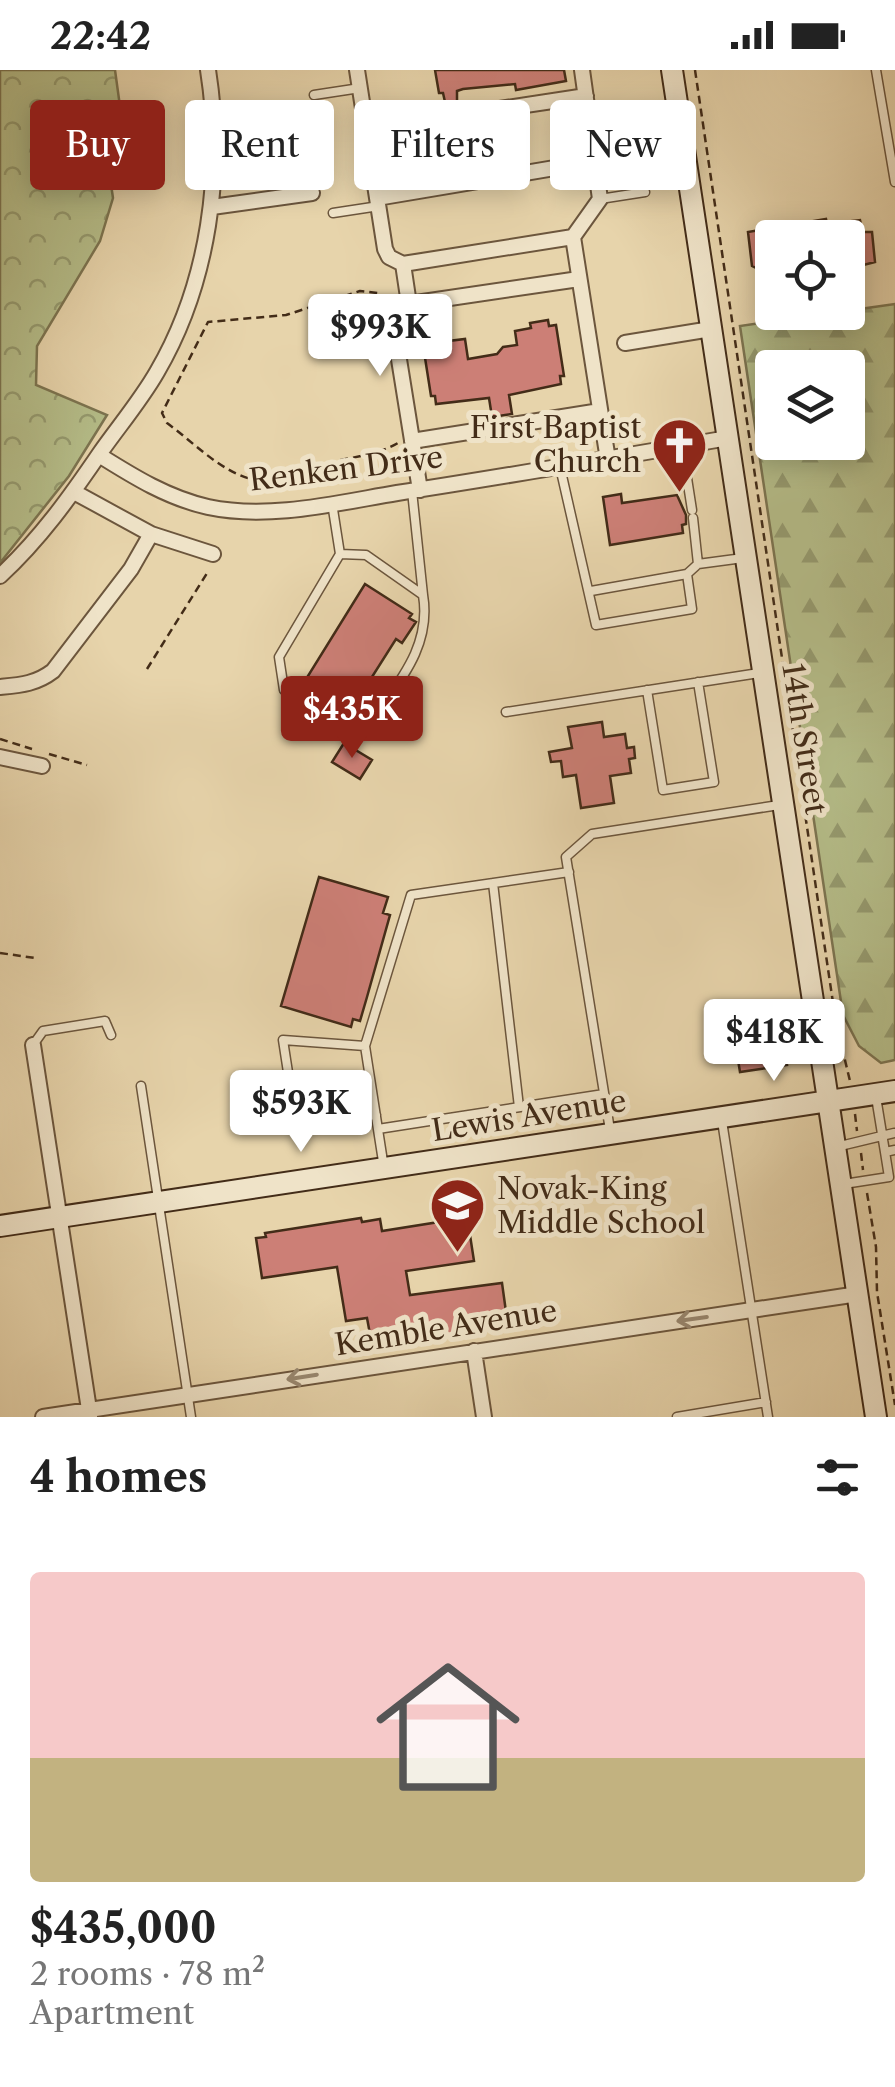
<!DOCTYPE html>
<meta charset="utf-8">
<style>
:root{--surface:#fff;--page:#f6f6f6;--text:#222;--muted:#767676;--line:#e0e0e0;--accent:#8f2418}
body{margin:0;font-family:"Libre Caslon Text",serif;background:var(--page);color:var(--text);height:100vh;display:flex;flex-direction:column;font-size:38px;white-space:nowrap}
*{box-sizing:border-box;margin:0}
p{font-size:32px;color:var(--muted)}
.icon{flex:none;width:55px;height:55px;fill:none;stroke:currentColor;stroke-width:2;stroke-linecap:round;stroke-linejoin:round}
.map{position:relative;height:1347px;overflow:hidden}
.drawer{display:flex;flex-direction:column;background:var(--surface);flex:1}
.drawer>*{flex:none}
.hud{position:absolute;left:30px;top:30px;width:835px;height:90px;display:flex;gap:20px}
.controls{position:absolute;left:755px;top:150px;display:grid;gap:20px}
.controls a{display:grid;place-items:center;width:110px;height:110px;border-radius:10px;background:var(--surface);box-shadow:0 5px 25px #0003;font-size:50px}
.price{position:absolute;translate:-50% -85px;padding:0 22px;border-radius:10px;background:#fff;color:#222;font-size:32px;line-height:65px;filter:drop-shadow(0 2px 5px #0008)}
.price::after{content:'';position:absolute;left:50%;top:60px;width:30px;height:22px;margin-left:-15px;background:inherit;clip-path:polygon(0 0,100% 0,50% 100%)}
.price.current{background:var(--accent);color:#fff}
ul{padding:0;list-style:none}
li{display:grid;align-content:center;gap:20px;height:530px;padding:0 30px}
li+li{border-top:2px solid var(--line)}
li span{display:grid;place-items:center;height:310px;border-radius:10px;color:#555}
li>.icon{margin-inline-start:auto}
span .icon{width:180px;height:180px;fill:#fffc;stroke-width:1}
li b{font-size:42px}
h2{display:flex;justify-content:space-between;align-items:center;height:120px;padding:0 30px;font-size:42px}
.pill{padding:0 35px;border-radius:10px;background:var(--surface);box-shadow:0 5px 25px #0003;font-size:35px;line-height:90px}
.pill.current{background:var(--accent);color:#fff}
.status{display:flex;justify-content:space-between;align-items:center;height:70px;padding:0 50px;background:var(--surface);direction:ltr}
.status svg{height:28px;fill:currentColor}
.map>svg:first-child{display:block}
.forest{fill:url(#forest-firs);stroke:#7c7450;stroke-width:2.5;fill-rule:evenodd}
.park{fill:url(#park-crowns);stroke:#7c7450;stroke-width:2.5}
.building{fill:#cc7f76;stroke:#432c18;stroke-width:2.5}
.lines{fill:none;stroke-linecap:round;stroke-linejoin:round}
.lane-casing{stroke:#6c563d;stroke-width:11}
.street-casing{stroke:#6c563d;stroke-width:18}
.secondary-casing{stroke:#432c18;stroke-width:24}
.path{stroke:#432c18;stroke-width:2.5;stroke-dasharray:8 5;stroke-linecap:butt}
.lane{stroke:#efe3c8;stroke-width:8}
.street{stroke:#efe3c8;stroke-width:14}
.secondary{stroke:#efe3c8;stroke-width:20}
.oneway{stroke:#998870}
.labels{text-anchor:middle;stroke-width:10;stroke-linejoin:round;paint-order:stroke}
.poi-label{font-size:30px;fill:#432c18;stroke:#efe3c8;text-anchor:end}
.street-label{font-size:30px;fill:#432c18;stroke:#efe3c8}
</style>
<div class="status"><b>22:42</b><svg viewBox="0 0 49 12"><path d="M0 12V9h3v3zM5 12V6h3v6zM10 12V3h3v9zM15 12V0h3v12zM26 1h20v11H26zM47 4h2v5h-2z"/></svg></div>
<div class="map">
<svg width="895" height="1347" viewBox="0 0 895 1347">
<defs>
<pattern id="forest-firs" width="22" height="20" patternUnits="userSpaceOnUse" patternTransform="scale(2.5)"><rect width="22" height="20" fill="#b5bd89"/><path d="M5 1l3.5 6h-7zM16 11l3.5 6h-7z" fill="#959a6f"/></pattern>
<pattern id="park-crowns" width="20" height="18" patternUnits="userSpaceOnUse" patternTransform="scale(2.5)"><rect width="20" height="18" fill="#b5bd89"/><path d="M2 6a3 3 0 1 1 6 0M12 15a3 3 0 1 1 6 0" fill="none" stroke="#959a6f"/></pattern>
</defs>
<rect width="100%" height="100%" fill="#e7d4ab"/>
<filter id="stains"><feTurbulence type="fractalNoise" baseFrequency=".002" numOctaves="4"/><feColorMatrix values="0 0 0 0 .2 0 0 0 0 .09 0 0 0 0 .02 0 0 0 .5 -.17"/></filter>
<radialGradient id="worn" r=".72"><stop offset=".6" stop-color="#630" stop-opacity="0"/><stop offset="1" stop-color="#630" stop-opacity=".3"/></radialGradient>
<path class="forest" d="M895,234V990L881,993L859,976L843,945L740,256ZM772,298H848V372H772Z"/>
<path class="park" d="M0,0H115L122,51L109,101L113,128L100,171L37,276L36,315L107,345L69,406L0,493Z"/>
<path class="building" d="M435,0H564L566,11L516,20L515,14L463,19L457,21V31L445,32L443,23H439Z
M826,149L827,154L860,150L863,162H872L875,192L848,199V168H772V209L761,210L758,199L752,196L748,162Z
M548,250L549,256L556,255L564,306H560L561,314L509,325L512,344L492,347L489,328L436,334L435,326H431L423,275L430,274L429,269L447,266L448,271L465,269L468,289L497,284L503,277L517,275L515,261L531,258L530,253Z
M621,424L622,433L677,425L686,445V454L682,455L683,463L610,475L603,427Z
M365,514L412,544L409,548L416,552L402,573L396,569L346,648L333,644L298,622Z
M602,652L604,667L625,664L627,678L634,677L635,688L629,689L631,703L610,706L614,733L581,738L576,705L563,707L561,691L551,692L549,682L572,678L568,657Z
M344,673L372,690L360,709L332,692Z
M319,807L388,827L383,843L390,845L367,927L360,951L353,949L351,957L281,936Z
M778,934L787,995L740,1002L730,941Z
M361,1148L362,1152L380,1149L382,1161L458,1149L459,1153L468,1152L474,1191L406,1201L410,1225L502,1213L507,1249L455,1259V1264L443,1266L442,1261H438L372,1275L367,1248L346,1251L337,1197L262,1208L256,1168L266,1167L265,1163Z"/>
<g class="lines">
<defs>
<path id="lane" d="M876,0L895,112
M314,25L360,18
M600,129L645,122
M333,143L379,136
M682,376L692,440
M560,397L596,555L692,539L687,504L591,521
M412,421L423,525
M332,433L340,484L279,587L284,620C310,641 334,662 369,656C396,615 432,578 423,525L366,485L340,484
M693,448L698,494
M687,504L698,494L743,488
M647,620L663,720L714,712L698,612
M506,642L759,603
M493,813L519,1037
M33,975L43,961L105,951L111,965
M365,976L283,970L296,1054L376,1045
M141,1016L191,1347
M876,1027L885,1082L895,1080
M722,1051L768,1347
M378,1059L604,1024
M610,1060L566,787L592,764L779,735
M836,1077L894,1063
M384,1098L365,976L411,825L569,802
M844,1114L889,1107L885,1082
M677,1347L766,1332"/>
<path id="street" d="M357,0L385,179L389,187L403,194L573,167L600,129L582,0
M367,59L586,26
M377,128L596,91
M212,137L312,123
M573,167L608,390
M403,194L409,234L398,242L393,252L420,420
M409,234L579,209
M625,273L711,259
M412,371L600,341
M99,385C134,407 168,428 208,437C269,450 337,433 397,423C508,406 618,387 728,368
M74,422L151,464L213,484
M0,506C40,469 70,427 100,383C119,356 141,330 157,302C209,213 224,101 208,0
M0,617C21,615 36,614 53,601L131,499L151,464
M0,687L42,696
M33,975L90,1346
M474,1281L484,1347
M43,1347L858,1224"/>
<path id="secondary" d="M672,0L876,1347
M0,1156L895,1021"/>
</defs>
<use href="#lane" class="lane-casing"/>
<use href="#street" class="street-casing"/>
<use href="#secondary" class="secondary-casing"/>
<path class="path" d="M695,0L836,953L850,1011
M388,230L378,223L360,221L286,245L208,252L162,343L167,353C200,377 236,419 280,410C296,406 309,399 324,394C349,387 376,386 398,373
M347,389L351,412
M147,599L209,500
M0,669L32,679
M49,684L87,695
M0,883L35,888
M855,1044L857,1061
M861,1083L863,1100
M867,1123L876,1177L877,1222L895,1335"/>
<use href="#lane" class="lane"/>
<use href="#street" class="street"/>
<use href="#secondary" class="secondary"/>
</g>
<defs><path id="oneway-shaft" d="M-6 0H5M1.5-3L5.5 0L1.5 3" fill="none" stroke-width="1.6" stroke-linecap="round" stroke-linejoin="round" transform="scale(2.5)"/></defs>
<g class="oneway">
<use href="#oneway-shaft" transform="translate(692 1249) rotate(172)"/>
<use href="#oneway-shaft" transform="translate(302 1307) rotate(171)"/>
</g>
<defs>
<symbol id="church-pin" viewBox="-11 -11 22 30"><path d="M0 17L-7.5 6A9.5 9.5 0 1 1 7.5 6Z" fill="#8f2418" stroke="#efe3c8"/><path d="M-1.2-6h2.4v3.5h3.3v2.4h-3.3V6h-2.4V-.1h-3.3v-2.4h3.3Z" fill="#fff"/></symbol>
<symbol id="school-pin" viewBox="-11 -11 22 30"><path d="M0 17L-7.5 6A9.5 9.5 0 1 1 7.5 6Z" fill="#8f2418" stroke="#efe3c8"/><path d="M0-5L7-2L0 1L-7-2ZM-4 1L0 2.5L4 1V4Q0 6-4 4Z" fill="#fff"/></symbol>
</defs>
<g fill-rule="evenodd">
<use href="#church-pin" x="648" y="344" width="63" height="86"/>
<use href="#school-pin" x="426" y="1104" width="63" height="86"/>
</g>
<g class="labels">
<g class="poi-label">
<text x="641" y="368">First Baptist<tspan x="641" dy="34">Church</tspan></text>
<text x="497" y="1129" text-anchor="start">Novak-King<tspan x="497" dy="34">Middle School</tspan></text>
</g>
<g class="street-label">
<text transform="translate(346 399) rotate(-7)" y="10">Renken Drive</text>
<text transform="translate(804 669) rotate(81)" y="10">14th Street</text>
<text transform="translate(529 1046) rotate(-9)" y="10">Lewis Avenue</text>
<text transform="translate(446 1258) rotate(-9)" y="10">Kemble Avenue</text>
</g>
</g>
<rect width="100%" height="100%" filter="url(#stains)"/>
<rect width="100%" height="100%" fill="url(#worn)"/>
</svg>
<div class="controls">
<a><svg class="icon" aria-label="locate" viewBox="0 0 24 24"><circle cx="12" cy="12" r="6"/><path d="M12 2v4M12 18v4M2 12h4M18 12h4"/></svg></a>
<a><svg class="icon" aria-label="layers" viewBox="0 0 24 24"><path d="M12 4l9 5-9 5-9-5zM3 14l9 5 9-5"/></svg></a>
</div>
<b class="price" style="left:380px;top:309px">$993K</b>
<b class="price current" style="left:352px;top:691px">$435K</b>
<b class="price" style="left:774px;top:1014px">$418K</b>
<b class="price" style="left:301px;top:1085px">$593K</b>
<div class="hud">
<a class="pill current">Buy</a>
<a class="pill">Rent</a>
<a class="pill">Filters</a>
<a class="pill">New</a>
</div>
</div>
<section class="drawer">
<h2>4 homes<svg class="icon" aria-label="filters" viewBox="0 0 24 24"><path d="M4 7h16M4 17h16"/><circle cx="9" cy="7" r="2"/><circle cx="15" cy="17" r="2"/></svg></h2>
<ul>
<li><span style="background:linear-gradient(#f6c9c9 60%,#c2b280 0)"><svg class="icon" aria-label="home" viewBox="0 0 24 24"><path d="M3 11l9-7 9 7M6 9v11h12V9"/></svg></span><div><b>$435,000</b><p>2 rooms · 78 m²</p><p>Apartment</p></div></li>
</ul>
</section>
